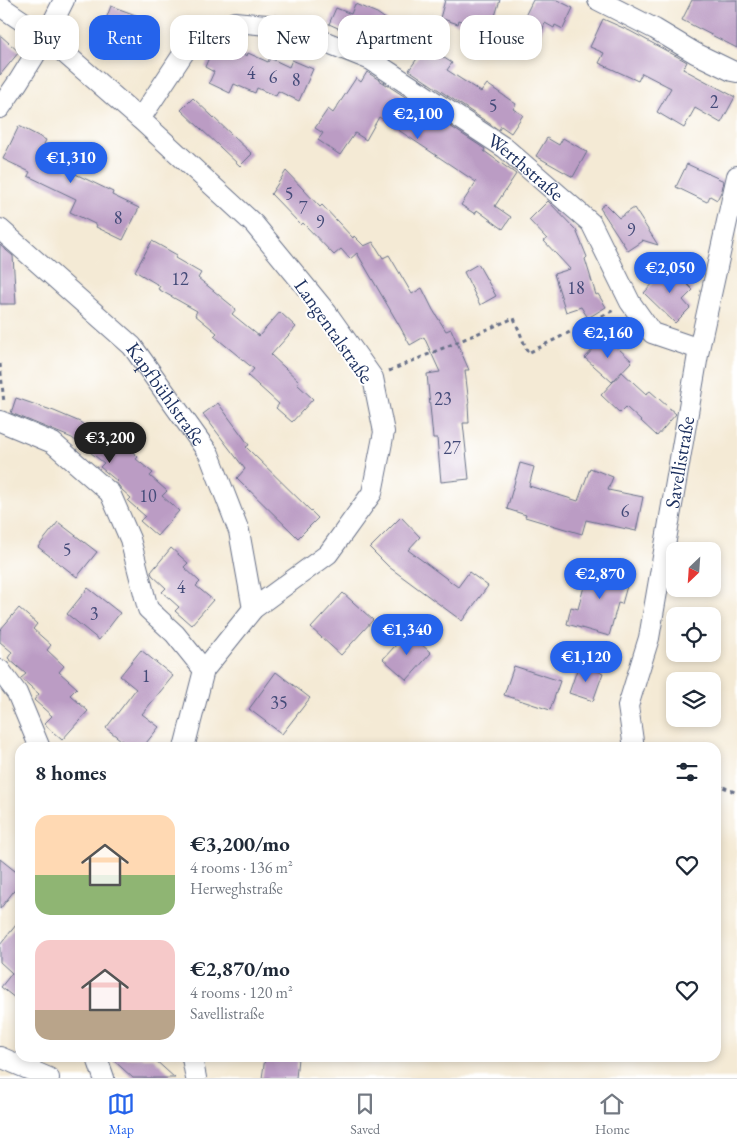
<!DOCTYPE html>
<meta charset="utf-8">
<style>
:root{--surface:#fff;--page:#f6f6f7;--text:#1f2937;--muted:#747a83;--line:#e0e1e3;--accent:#2563eb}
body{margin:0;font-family:"EB Garamond",serif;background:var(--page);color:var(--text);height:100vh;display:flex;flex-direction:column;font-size:19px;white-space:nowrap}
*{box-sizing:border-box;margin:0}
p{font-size:16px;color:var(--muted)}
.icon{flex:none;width:28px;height:28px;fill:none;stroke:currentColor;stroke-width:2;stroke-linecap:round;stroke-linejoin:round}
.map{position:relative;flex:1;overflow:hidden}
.drawer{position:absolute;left:15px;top:742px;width:706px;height:320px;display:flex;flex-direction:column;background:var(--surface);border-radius:15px;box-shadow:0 2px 8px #0003}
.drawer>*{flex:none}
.banner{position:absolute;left:15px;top:15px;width:708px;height:45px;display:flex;gap:10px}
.needle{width:32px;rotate:205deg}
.fabs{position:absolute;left:666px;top:542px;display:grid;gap:10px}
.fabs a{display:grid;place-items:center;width:55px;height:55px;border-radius:10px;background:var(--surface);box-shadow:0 2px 8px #0003;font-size:25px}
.price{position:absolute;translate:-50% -42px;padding:0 11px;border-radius:18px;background:var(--accent);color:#fff;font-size:16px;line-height:32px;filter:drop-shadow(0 1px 2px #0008)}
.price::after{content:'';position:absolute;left:50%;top:30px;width:15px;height:11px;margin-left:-8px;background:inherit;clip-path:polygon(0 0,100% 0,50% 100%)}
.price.on{background:#222;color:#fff}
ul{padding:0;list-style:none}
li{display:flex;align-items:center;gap:15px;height:125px;padding:0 20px}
li span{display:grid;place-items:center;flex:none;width:140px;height:100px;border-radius:15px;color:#555}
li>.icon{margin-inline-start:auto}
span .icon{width:60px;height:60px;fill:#fffc;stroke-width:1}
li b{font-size:21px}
h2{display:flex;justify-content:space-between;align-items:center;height:60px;padding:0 20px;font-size:21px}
.pill{padding:0 18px;border-radius:15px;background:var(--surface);box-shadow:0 2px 8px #0003;font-size:18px;line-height:45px}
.pill.on{background:var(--accent);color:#fff}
.tabs{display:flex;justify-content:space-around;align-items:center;height:70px;border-top:1px solid var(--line);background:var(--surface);font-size:14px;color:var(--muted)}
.tabs a{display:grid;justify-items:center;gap:2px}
.tabs .on{color:var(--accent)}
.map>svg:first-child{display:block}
.building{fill:#bb9cc4}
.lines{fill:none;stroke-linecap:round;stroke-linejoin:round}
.street-casing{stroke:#677088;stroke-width:22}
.path{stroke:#677088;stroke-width:3;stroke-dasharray:4 4;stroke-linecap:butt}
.street{stroke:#fff;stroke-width:20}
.labels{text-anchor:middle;stroke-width:4;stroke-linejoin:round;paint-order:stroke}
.number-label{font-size:18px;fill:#434a78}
.street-label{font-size:20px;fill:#1b2f5e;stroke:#fff}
</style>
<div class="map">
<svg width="737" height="1078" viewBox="0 0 737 1078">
<rect width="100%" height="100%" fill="#fff"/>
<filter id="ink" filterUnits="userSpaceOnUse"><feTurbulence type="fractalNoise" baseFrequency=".02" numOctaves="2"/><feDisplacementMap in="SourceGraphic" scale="10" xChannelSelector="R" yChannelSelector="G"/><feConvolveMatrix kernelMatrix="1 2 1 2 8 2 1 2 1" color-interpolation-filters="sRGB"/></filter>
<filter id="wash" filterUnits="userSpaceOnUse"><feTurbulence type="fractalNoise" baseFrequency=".0096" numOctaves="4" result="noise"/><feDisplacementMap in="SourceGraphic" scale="20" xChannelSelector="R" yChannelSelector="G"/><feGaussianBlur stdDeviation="1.12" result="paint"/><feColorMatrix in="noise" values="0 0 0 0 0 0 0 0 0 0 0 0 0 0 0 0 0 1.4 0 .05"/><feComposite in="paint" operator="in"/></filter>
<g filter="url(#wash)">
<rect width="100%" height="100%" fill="#f4ead5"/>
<g id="blocks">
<path class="building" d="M445,0H500L490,32L459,20L458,24L440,18Z
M533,0H557L573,8L563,29L555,25L554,28L545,23L540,36L519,28Z
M692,0H737V48L682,20Z
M355,4L377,13L387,20L376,45L329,24L336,8L351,14Z
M111,6L144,18L134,45L101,32Z
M603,19L630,31L678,57L687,62L683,69L735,97L721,123L695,108L684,128L657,112L671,88L642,73L638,81L599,63L604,53L590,47Z
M500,21L528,33L521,49L502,42L503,40L494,37Z
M0,35L19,52L0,75Z
M426,46L452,63L447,70L481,92L487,84L516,104L513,109L523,115L511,133L501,126L499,130L409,70Z
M226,47L247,56L248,53L268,62L270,58L289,67L292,60L313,69L299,101L278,91L276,96L257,88L255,93L234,84L230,93L209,83L214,72L205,67L212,50L222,54Z
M367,72L485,149L484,151L516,174L495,206L511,217L503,229L477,210L475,214L461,205L476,182L379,117L366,140L355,133L340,155L318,140L323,133L315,128L328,109L333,113L356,78L361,82Z
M193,98L252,154L240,166L181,110Z
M19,126L46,140L44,144L71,157L65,169L113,192L112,195L139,208L123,240L96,227L97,225L70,212L76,199L28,176L30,172L3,159Z
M547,138L559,145L563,138L587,152L573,177L536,156Z
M687,164L724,181L722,190L717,200L710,196L707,202L676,187Z
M286,171L320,207L322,205L353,238L354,236L364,246L373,242L383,258L389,255L412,294L422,288L433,310L446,331L451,329L469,370H465L469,404H468L469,423H463L469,479L441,482L437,438H433L427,374L440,372L424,337L410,345L399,325L357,253L350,259L341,249L334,255L303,223L301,225L271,194Z
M548,201L576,230L587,257L585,259L596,295L598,294L606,307L588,318L581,307L566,312L554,274L570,269L544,241L547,239L529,220Z
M605,204L619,218L634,208L658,245L642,240L643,241L628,251L600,208Z
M152,241L177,255L175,258L201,273L198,278L236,309L232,314L259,336L280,312L296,327L271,355L299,381L297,384L313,399L292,422L276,408L279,404L248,376L254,369L214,336L217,333L195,315L197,311L158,289L160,286L135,271Z
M0,245L13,256L16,304H0Z
M478,264L496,296L480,305L464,272Z
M669,266L693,290L683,300L690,308L675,323L644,293Z
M605,336L632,361L612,382L585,358Z
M622,372L646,394L650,391L676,414L657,436L626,407L620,413L601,395Z
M16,398L54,411L80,422L115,449L122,442L138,457L136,459L153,473L150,476L167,491L162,496L179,511L157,536L140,521L145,516L128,501L131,498L122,490L116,482L117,481L100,467L104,463L72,438L11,413Z
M218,403L249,445L246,447L318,518L298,538L237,478L245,469L203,414Z
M520,463L534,467L529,486L578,501L590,468L613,477L608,490L643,497L636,531L586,520L582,534L525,517L526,515L507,509Z
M401,517L420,537L408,550L458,587L469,572L488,586L462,621L389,567L370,548Z
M58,522L97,552L77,577L38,547Z
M171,548L188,563L184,567L200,582L196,586L213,600L191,625L175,611L179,607L162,592L166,588L152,575L151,572Z
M590,564L630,575L622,604L618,603L609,636L567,624L571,607L578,609Z
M88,588L120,613L99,640L67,614Z
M343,593L373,620L341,655L311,628Z
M19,608L37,624L33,629L51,645L47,650L64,666L59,672L77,688L70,695L88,711L62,740L44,724L52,716L34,700L39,694L21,678L26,674L8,658L12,652L0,642V630Z
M408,632L431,653L407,680L383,659Z
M141,650L173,676L142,714L159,727L142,748H131L106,728L136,689L120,676Z
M579,664L603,673L593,701L569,693Z
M514,666L560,681L550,710L504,695Z
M276,672L310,698L282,734L249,709Z
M0,859L20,875V883L0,909Z
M20,920V1002L1,987L12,973L0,962V945Z
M111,1058H153L175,1078H133Z
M265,1058H298L296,1078H262Z"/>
</g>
</g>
<g filter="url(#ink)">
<use href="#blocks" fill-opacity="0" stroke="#677088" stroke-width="1"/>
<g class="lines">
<defs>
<g id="street">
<path d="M598,0L655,29L695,53L732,71L737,72"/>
<path d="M0,6L46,37L140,119L254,224L327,313L373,378L384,432L372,493L328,554L253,609L204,670L184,748"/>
<path d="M0,108C25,74 46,38 64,0"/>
<path id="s1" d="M140,119L193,39L235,22L288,27L371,60L505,148L591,223L630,302L652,333L699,349"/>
<path id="s2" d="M0,229L132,346L209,454L239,531L253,609"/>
<path d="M0,421L53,443L110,493L130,539L148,609L175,634L204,670"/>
<path d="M0,670L17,693L40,748"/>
<path id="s3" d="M634,748L628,706L649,638L699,349L737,176"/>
<path d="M0,1057L49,1078"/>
<path d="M97,1058L104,1078"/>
<path d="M192,1058L196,1078"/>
</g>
</defs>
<use href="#street" class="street-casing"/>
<path class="path" d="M0,364L4,403
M389,371L514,318L528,353L614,310
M716,784L737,793"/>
<use href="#street" class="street"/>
</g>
</g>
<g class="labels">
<g class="number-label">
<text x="251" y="79">4</text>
<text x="273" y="83">6</text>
<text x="296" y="86">8</text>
<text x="714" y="108">2</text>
<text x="493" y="112">5</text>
<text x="289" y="200">5</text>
<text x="303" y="214">7</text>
<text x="118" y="224">8</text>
<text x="320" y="228">9</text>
<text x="631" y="236">9</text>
<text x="180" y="285">12</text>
<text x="576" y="294">18</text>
<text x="443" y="405">23</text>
<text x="452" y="454">27</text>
<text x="148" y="502">10</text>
<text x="625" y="517">6</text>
<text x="67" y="556">5</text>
<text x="181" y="593">4</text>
<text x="94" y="620">3</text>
<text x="146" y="682">1</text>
<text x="279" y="709">35</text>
</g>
<g class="street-label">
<text dy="7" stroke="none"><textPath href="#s1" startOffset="472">Werthstraße</textPath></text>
<text transform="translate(334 331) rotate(55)" y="7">Langentalstraße</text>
<text dy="7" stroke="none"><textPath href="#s2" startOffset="235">Kapfbühlstraße</textPath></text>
<text dy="7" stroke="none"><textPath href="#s3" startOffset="292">Savellistraße</textPath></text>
</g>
</g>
</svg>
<div class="fabs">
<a><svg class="needle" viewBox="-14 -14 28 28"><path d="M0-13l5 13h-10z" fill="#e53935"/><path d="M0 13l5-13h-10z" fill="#747a83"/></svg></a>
<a><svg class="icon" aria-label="locate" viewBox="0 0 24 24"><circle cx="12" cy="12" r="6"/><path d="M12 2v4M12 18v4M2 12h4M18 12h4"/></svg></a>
<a><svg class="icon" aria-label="layers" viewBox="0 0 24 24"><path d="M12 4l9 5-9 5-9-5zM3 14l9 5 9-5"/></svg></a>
</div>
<b class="price" style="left:418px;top:140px">€2,100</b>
<b class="price" style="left:71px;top:184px">€1,310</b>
<b class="price" style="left:670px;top:294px">€2,050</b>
<b class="price" style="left:608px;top:359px">€2,160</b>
<b class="price on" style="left:110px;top:464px">€3,200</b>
<b class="price" style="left:600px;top:600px">€2,870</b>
<b class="price" style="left:407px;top:656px">€1,340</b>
<b class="price" style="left:586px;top:683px">€1,120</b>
<div class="banner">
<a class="pill">Buy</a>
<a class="pill on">Rent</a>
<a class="pill">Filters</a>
<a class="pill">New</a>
<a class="pill">Apartment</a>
<a class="pill">House</a>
</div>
<section class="drawer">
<h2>8 homes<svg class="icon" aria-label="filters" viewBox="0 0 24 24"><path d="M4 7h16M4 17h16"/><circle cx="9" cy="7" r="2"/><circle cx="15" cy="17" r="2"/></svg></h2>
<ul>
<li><span style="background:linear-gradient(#ffd9b3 60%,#8fb573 0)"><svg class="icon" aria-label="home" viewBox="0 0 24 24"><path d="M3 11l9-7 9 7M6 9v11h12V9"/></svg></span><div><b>€3,200/mo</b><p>4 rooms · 136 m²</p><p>Herweghstraße</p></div><svg class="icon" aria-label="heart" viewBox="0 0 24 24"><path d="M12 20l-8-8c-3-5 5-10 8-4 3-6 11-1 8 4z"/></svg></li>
<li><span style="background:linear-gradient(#f6c9c9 70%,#b9a48a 0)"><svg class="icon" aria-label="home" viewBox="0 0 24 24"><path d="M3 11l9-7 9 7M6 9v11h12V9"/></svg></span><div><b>€2,870/mo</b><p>4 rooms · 120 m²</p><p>Savellistraße</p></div><svg class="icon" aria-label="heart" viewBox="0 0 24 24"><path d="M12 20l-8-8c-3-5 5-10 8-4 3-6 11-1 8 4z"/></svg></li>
</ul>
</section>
</div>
<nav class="tabs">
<a class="on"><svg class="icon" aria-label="map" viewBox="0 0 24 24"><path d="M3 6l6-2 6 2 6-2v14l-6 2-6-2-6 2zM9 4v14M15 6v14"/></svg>Map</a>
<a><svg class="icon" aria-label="saved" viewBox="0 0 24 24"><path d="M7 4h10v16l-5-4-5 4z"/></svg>Saved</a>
<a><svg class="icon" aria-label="home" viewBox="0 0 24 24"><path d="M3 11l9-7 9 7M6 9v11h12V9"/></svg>Home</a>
</nav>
